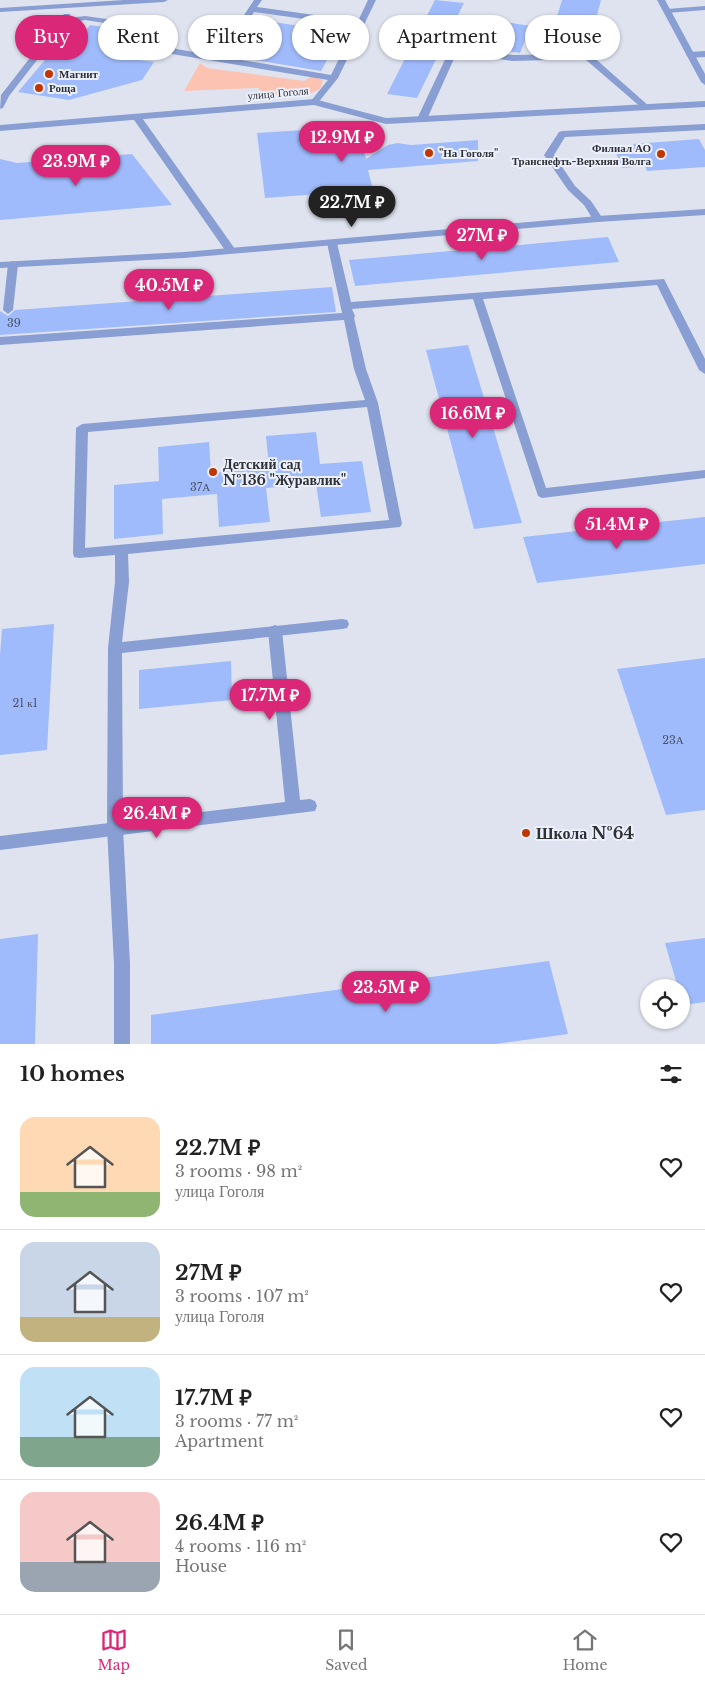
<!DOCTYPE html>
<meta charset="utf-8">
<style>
:root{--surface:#fff;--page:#f2f2f2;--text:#222;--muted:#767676;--line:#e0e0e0;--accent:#db2777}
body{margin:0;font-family:"Libre Baskerville",serif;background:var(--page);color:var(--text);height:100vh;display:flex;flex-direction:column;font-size:19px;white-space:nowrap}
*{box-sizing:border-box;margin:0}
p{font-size:16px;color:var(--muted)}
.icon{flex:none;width:28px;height:28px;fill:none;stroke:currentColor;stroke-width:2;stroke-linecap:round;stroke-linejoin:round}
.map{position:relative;height:1044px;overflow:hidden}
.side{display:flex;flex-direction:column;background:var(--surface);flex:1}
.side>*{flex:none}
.hud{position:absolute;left:15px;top:15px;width:675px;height:45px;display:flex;gap:10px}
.controls{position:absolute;left:640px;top:979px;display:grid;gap:10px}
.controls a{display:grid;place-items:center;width:50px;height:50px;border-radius:50%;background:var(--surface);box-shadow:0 1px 4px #0004;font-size:25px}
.price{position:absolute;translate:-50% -42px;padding:0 11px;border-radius:18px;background:var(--accent);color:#fff;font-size:16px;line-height:32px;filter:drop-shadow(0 1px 2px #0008)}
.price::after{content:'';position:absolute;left:50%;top:30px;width:15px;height:11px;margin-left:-8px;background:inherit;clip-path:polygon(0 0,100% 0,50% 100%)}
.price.active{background:#222;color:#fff}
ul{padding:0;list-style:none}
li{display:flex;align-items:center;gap:15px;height:125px;padding:0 20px}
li+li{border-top:1px solid var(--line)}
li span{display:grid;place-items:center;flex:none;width:140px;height:100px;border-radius:15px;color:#555}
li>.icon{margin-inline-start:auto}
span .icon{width:60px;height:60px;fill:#fffc;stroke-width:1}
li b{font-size:21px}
h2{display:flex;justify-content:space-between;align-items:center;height:60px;padding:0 20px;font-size:21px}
.chip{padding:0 18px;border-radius:22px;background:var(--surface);box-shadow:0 1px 4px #0004;font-size:18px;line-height:45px}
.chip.active{background:var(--accent);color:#fff}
.dock{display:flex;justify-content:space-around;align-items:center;height:70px;border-top:1px solid var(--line);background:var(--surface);font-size:14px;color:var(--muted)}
.dock a{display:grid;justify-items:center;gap:2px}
.dock .active{color:var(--accent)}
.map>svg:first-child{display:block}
.green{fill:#fcc3b3}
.building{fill:#a0bbfc}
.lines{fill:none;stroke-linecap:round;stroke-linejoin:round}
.lane{fill:#899ed3;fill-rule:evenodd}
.street{fill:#899ed3;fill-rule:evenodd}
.poi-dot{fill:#bf3603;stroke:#ebf0fc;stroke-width:2}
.labels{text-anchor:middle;stroke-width:4;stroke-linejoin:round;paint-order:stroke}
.far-poi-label{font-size:11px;font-weight:bold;fill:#2e3034;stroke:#ebf0fc;text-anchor:start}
.far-street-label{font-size:11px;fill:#2e3034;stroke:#ebf0fc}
.number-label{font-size:11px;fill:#4a5366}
.poi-label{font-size:14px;font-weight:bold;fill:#2e3034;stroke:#ebf0fc;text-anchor:start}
.near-poi-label{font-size:16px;font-weight:bold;fill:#2e3034;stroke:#ebf0fc;text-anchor:start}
</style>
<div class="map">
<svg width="705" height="1044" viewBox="0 0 705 1044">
<rect width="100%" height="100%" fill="#dee3ef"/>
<path class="green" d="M200,63L207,68L304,81L312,76L323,80L320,89L309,94L266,95L258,88L184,91Z"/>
<path class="building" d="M435,0L464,3L458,15L531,26L520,53L445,41L417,98L387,94Z
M562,0H601L587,52L548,46Z
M266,21L336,31L326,50L332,51L321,71L231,56L243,38L254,40Z
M90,25L158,35L139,60L154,62L142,80L69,100L18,92L55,48L70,50Z
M303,130L304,137L320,136L321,141L343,139L345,148L363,147L366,159L388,145L397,143L411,145L478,140V161L368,170L373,190L265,198L257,133Z
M699,139L705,150V167L647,171L645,166L622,168L614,148L634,146L633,144Z
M132,154L172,205L0,220V159L17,163Z
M608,237L619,262L355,286L349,260Z
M332,287L336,312L0,335V311L8,316L15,310Z
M468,345L522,523L474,529L426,350Z
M316,432L320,464L362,461L371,512L321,517L316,484L266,488L270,522L219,527L217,494L162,499L163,534L114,539V485L159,481L158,447L209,442L211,473L269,468L266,436Z
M705,517V564L537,583L523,537Z
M54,624L47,750L0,755V655L2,629Z
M705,658V810L666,815L617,669Z
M231,661L232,700L139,709V670Z
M38,934L35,1044H0V939Z
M705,938V1002L684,1005L681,988H678L665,943Z
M549,961L568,1034L496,1044H151V1015Z"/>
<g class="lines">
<path class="lane" d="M124,0H168L164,2L0,12V8Z
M254,0H262L257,7L358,21L368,0H376L338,78L317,104H311L310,102L328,80L172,54L168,51L165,32L85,20L65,24L9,96L3,108L0,109L1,95L64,14H70L69,18L85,16L172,28L176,49L217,56ZM254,12L355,26L331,75L224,57Z
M705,6V10L667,13L663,11L667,9Z
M454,46L512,55L590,54L650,107L649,109H643L585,59L512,61L457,52L427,119L422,122L419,121L417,119L450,49Z
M705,51V57L690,58L686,55L690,52Z
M137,114L140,115L235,249V253H227L132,117Z
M705,124V130L565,137L554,155L575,186L591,201L603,219L598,222L594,221L584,205L568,190L544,155L559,132L562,131Z
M332,240L337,243L351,302L664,279L705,359V374L699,370L657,285L483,299L546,488L705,470V478L542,498L538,496L473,299L352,309L355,316L354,318L366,369L378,403L402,524L400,527L128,554L129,582L122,642L342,619L347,620L349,624L347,628L342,629L122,653L123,828L130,964V1044H114V964L107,828L108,648L115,582V555L79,558L74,557L73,553L76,428L82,424L365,400L354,369L344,320L0,345V337L342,313L327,243ZM367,407L389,520L85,548L88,432Z
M13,261L18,264L13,310L8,314L3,310L8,264Z"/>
<path class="street" d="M657,0H665L705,74V85L701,82Z
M314,99L386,118L705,101V107L386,124L314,105L0,131V125Z
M705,209V215L598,222L184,258L0,268V262L184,252L598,216Z
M275,625L280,627L282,631L300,800L310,799L315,801L317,806L315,811L0,850V836L285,802L268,631L270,627Z"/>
</g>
<g class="poi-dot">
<circle cx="49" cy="74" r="5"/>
<circle cx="39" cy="88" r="5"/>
<circle cx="429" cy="153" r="5"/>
<circle cx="661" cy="154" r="5"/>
<circle cx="213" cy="472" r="5"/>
<circle cx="526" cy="833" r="5"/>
</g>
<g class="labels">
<g class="far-poi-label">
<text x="59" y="78">Магнит</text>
<text x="49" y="92">Роща</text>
<text x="651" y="152" text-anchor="end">Филиал АО<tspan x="651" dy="13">Транснефть-Верхняя Волга</tspan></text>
<text x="439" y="157">"На Гоголя"</text>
</g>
<g class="far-street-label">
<text transform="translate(278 93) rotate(-5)" y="4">улица Гоголя</text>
</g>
<g class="number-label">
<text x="14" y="327">39</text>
<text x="200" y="491">37А</text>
<text x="25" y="707">21 к1</text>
<text x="673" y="744">23А</text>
</g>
<g class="poi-label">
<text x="223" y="469">Детский сад<tspan x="223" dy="16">№136 "Журавлик"</tspan></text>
</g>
<g class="near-poi-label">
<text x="536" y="839">Школа №64</text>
</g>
</g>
</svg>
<div class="controls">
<a><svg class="icon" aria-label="locate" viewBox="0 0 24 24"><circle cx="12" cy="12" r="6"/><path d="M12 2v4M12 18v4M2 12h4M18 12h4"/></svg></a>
</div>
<b class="price" style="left:342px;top:163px">12.9M ₽</b>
<b class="price" style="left:76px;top:187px">23.9M ₽</b>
<b class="price active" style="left:352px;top:228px">22.7M ₽</b>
<b class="price" style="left:482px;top:261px">27M ₽</b>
<b class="price" style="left:169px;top:311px">40.5M ₽</b>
<b class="price" style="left:473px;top:439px">16.6M ₽</b>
<b class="price" style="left:617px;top:550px">51.4M ₽</b>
<b class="price" style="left:270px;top:721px">17.7M ₽</b>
<b class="price" style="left:157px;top:839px">26.4M ₽</b>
<b class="price" style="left:386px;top:1013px">23.5M ₽</b>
<div class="hud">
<a class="chip active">Buy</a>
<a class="chip">Rent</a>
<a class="chip">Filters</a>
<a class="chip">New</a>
<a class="chip">Apartment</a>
<a class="chip">House</a>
</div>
</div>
<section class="side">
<h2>10 homes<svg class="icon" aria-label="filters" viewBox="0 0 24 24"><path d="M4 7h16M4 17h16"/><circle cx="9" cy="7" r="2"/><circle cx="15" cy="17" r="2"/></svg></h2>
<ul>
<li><span style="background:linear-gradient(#ffd9b3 75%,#8fb573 0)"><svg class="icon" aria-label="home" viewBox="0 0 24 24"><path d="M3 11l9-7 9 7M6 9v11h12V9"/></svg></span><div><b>22.7M ₽</b><p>3 rooms · 98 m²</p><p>улица Гоголя</p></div><svg class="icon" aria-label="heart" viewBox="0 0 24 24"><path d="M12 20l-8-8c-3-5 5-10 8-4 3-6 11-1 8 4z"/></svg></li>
<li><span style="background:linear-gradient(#c9d6e8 75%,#c2b280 0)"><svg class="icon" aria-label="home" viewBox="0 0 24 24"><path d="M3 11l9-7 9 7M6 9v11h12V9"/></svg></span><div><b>27M ₽</b><p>3 rooms · 107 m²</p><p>улица Гоголя</p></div><svg class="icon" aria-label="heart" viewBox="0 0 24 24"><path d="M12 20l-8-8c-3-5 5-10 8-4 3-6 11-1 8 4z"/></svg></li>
<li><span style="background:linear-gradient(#bfe0f5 70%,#7fa58c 0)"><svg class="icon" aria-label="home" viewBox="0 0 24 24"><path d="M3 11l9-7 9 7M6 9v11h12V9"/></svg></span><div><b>17.7M ₽</b><p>3 rooms · 77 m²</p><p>Apartment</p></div><svg class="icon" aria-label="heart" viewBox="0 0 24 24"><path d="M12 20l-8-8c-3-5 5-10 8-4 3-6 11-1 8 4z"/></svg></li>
<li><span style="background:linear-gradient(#f6c9c9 70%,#9aa5b1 0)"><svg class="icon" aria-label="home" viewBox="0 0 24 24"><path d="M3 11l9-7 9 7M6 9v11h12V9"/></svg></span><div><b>26.4M ₽</b><p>4 rooms · 116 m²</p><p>House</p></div><svg class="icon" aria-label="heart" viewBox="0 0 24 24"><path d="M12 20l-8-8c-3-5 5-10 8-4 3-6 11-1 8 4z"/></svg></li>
</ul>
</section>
<nav class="dock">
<a class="active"><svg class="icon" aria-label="map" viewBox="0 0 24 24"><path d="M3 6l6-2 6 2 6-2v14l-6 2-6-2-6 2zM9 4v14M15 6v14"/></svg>Map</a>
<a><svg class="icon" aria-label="saved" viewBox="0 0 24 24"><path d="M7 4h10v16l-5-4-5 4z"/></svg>Saved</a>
<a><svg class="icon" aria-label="home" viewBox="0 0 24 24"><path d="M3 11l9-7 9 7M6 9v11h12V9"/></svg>Home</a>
</nav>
